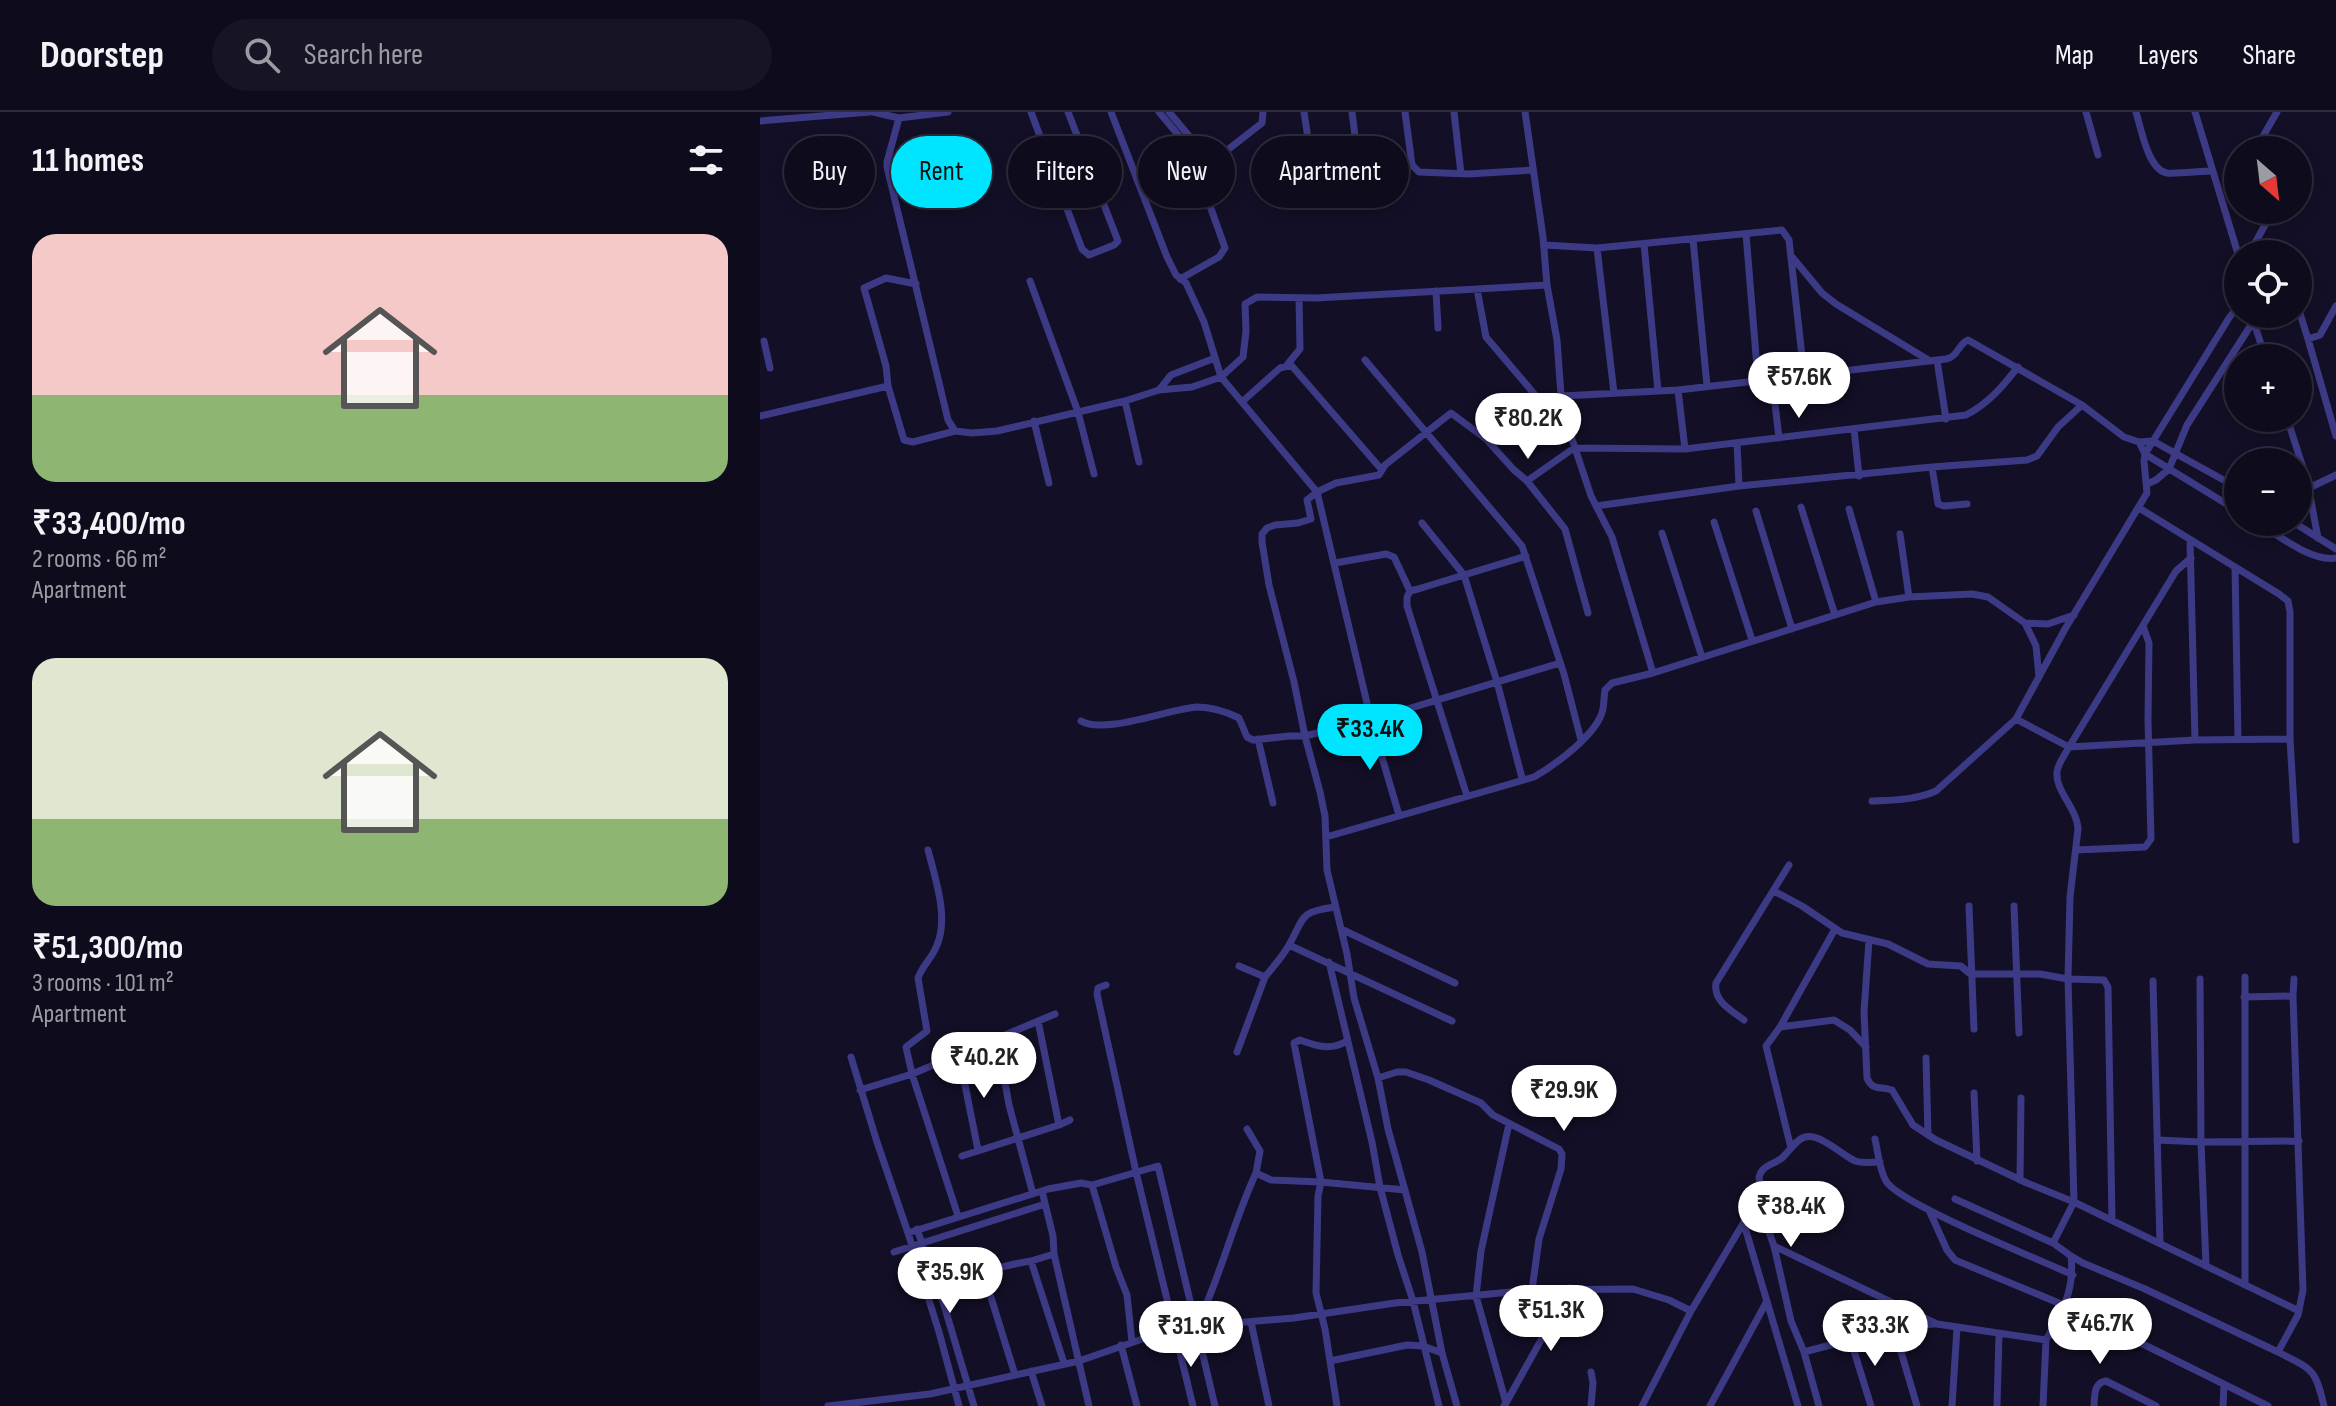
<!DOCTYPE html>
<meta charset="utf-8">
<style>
:root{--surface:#0e0b1c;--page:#171425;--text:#f1f3f6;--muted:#9b9ba3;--line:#2e2b3b;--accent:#00e5ff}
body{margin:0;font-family:"Sofia Sans Condensed",sans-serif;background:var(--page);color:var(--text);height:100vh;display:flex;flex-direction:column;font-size:30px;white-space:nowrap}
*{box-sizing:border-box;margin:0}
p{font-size:26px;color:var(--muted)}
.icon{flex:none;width:44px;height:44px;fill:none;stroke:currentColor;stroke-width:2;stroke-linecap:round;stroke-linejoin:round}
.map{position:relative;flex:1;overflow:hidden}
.details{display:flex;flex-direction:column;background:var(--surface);width:760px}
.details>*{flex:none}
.top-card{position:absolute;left:24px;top:24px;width:760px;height:72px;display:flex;gap:16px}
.needle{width:52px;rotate:152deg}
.fabs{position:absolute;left:1464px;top:24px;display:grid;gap:16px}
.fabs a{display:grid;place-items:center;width:88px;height:88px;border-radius:50%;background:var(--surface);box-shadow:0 4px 12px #0003,0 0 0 2px var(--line);font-size:40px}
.price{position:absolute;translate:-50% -68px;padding:0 18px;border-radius:28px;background:#fff;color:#222;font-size:26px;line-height:52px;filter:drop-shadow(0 2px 4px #0008)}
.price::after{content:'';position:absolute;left:50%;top:48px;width:24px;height:18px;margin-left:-12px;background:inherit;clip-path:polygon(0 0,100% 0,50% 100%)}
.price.current{background:var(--accent);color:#111}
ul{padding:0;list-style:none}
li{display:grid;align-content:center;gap:16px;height:424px;padding:0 32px}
li span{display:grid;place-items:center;height:248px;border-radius:24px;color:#555}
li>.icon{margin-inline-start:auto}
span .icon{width:144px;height:144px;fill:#fffc;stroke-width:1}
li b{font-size:34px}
h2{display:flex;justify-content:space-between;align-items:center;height:96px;padding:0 32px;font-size:34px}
.chip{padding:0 28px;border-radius:36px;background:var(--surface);box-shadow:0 4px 12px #0003,0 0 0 2px var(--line);font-size:28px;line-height:72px}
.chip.current{background:var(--accent);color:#111}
header{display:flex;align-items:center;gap:48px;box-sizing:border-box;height:112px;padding:0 40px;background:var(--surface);border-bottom:2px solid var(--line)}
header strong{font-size:38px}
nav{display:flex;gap:44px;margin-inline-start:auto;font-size:28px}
.search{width:560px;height:72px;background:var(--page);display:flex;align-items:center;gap:20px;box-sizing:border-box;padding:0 28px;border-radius:44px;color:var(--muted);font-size:30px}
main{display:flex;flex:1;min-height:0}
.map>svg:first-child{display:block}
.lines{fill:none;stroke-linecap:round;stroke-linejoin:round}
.minor{stroke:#3d3a85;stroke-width:7}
</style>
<header>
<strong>Doorstep</strong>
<div class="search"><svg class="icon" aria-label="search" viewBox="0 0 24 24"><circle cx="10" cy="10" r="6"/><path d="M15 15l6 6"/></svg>Search here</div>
<nav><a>Map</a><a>Layers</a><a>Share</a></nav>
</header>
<main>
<section class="details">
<h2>11 homes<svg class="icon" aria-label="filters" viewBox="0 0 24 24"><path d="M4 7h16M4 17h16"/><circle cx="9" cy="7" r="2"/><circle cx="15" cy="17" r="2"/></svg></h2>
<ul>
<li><span style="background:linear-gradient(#f6c9c9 65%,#8fb573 0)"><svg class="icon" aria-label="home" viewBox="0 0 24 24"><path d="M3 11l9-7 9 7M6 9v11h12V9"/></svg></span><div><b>₹33,400/mo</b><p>2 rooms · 66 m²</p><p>Apartment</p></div></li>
<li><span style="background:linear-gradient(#dfe7d0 65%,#8fb573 0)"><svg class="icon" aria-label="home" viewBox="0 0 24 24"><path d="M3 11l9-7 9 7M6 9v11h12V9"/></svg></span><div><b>₹51,300/mo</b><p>3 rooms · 101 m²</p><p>Apartment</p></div></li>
</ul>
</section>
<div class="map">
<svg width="1576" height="1294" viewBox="0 0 1576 1294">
<rect width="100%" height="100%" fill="#130f26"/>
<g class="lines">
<path class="minor" d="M113,0L139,6L188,0
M271,0L322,137L329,143L354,133L358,129L308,0
M351,0L407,145L416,163L426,171L444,210L461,265L557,380L547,388L551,407L538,411L515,413L507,416L502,422V430L509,473L534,570L545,624L560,680L565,704L567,758L587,842L594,886L618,966L628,1017L662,1140L682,1241L697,1294
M399,0L425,31L433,46L465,136L459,145L420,167
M409,0L451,50
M544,0L551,46
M592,0L598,48
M645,0L652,53L659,60L708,62L773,58
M694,0L701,62
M1326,0L1338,43
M1376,0C1381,16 1388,58 1407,61C1417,62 1441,59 1453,59
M1435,0L1478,142
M139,6L127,50V55L188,308L195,319L212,321L237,319L365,289L399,278L432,275L461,265L483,245L486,219L485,192L497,185L556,186L787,173L783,125L765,0
M0,9L110,0
M1495,38L1517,0
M438,61L502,11L503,0
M986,122L998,268
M933,127L947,274
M884,132L898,279
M784,133L837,136L1022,118L1029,128L1044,262
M837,136L854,281
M1489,142L1511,102L1509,98
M1033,146L1062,181L1076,192L1170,249
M270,169L318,300L334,362
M787,173L797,228L802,297L831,384L852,425L893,561
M717,177L726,225L782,291L790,298L802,297
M676,179L678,216
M1538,195L1548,227L1560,223L1576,194
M1493,208L1502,235L1508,246
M1548,227L1576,324
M4,229L10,256
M605,248L762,434L804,562L821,628
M1177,248L1186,307
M527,253L540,237L539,186
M1012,266L1019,326
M128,274L144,328L153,330L195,319
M399,278L411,263L455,246
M918,278L925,337
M802,284L918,278L1186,247C1198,245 1198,232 1208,228L1322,293L1364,325L1379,330L1393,329L1478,376
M365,289L379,350
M483,289L520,256L531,253L622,358
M0,304L128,274L126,254L104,176L126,166L156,172
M1527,306L1547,368L1558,426
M274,309L289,371
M1094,317L1099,364
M1379,330L1385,342L1478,399
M977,331L979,374
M1172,355L1178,392L1184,394L1207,392
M767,369L805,417L828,501
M1387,372L1396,368L1409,357L1427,313L1498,202
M1549,376L1576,363
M836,394L979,374L1172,355L1267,348L1277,344L1298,315L1322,293
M1041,395L1075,503
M1379,396L1519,482L1528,489L1530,500V627L1536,728
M1089,397L1116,490
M996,399L1032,517
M954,410L992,528
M1497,410C1518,423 1551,450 1576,446
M1533,410L1576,437
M662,411L704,463L737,570L762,666
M902,421L942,545
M1140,422L1149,485
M1430,428L1435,628
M575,451L626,442L634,445L650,479
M1475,455L1478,628
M1265,511L1288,512L1314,503
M1256,607L1305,517L1387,381L1384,349L1385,342L1469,206L1478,194
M321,609C345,623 408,597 437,595C451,595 467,600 479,606L487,625L493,628L529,624H545L611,608L557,380L576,371L619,363L625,353L691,301L726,327L753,357L767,369L814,336L925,337L1206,303C1229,291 1242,275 1258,255
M498,627L513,691
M1309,635L1416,459L1431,446
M1309,635L1435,628L1530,627
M707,684L647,494V485L650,479L658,477L766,444
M639,703L611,608L800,551
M566,725L774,665C795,653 838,622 843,597C844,591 844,584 845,578L852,571L893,561L1116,490L1149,485L1212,482L1228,485L1265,511L1276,534L1279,565
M168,738C175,766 189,805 177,833C173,845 162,854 158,866L167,919L146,935L152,962L198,1104
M1316,738L1385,735L1391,727L1388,608L1389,531L1383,514
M1014,779L1042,794L1082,821L1128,832L1168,852L1201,854L1209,861L1217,862H1280L1308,867L1344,868L1348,875L1352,1108
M1209,794L1214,917
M1254,794L1259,921
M581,817L695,871
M1109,828L1104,900L1107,966C1112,979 1121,974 1132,978L1153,1013L1176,1028L1267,1071L1314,1090L1539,1199
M529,833L692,909
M569,850L612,1030L620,1075L638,1143L653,1189L679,1294
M479,854L505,865C513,855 523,844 529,833C545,805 538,800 575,795
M1485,865V1173
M1440,867L1441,1030L1446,1154
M1534,867L1533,884L1543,1178L1538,1203L1518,1240C1553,1258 1555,1256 1564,1294
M1393,869L1400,1131
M346,873L338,876L337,882L376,1060L433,1294
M1484,885L1533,884
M984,908C971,898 953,889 956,871L1029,753
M278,909L299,1013
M1020,915L1075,817
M237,926L249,993L273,1082
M587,929C570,939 557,934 540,928L534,931L561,1070L645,1078
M477,940L505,865
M199,943L218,1038
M91,945L117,1030L148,1121L288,1077L321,1071L332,1073L398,1054L455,1294
M1166,946L1168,1023
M618,966L637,960H646L669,968L721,991L733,1003L799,1037L802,1042L801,1057L779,1127L772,1178L782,1227
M100,978L152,962L295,902
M1214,981L1217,1049
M487,1017L500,1039L496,1061
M1115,1027C1118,1040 1119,1057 1126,1069C1139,1092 1281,1148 1313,1163
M1397,1028L1441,1030L1539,1029
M1031,1036L1006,934L1020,915L1074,908L1090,918L1106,935
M202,1044L299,1013L310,1008
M1260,1068L1261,986
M332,1073L356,1155L367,1183L372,1230
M282,1079L293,1124L294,1142L329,1294
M1195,1087L1293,1131
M1169,1098L1187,1138L1195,1148L1306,1194L1508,1294
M1004,1105L999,1065C1002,1053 1013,1053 1022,1046C1029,1040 1036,1027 1045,1025C1060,1021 1082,1043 1095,1049C1104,1052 1112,1050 1120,1050
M984,1112L1038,1294
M157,1117L184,1193L214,1294
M148,1121L179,1220L199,1294
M1014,1134L1177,1212L1286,1228C1302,1199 1315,1179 1311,1144L1293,1131L1314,1090L1308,867L1310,785L1318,717C1317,696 1295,679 1297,660C1298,651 1305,643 1309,635L1256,607L1176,679C1156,688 1134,688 1112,689
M134,1140L285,1092
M1311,1144L1323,1151L1385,1177L1518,1240
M271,1149L294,1142
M491,1210L509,1294
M437,1213C461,1164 473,1110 496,1061L511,1068L561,1070L558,1084L556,1181L565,1217L577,1294
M1134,1216L1157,1294
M1090,1226L1111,1294
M361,1233L377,1294
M1044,1240L1134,1216L1174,1212
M570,1249L647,1233L663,1234L682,1241
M271,1259L282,1294
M831,1260L833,1271L831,1294
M255,1263L225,1166C233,1154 256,1152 271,1149L304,1251
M746,1291L810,1176
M68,1294L170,1282L319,1249L414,1216L534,1206L635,1191L772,1178L873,1177L909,1188L931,1199L987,1105L993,1102L1004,1106L1014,1134L1031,1209L1044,1240L1059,1294
M744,1294L746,1291L716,1184L721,1139L749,1012
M882,1294L931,1199
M950,1294L1007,1189
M1192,1294L1197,1216
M1237,1294L1239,1223
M1283,1294L1286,1228
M1334,1294C1335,1284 1333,1271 1346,1269L1396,1294
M1463,1294L1464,1273"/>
</g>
</svg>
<div class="fabs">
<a><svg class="needle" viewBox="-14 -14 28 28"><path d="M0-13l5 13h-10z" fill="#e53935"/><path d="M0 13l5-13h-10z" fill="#9b9ba3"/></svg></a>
<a><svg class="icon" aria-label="locate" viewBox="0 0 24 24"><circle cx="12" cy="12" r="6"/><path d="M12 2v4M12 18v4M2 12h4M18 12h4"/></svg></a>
<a>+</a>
<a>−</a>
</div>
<b class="price" style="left:1039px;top:308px">₹57.6K</b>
<b class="price" style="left:768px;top:349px">₹80.2K</b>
<b class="price current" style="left:610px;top:660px">₹33.4K</b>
<b class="price" style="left:224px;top:988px">₹40.2K</b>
<b class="price" style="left:804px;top:1021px">₹29.9K</b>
<b class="price" style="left:1031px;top:1137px">₹38.4K</b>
<b class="price" style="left:190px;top:1203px">₹35.9K</b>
<b class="price" style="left:791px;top:1241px">₹51.3K</b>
<b class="price" style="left:1340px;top:1254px">₹46.7K</b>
<b class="price" style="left:1115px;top:1256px">₹33.3K</b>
<b class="price" style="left:431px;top:1257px">₹31.9K</b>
<div class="top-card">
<a class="chip">Buy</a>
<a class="chip current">Rent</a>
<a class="chip">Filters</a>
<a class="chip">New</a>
<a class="chip">Apartment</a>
</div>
</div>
</main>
